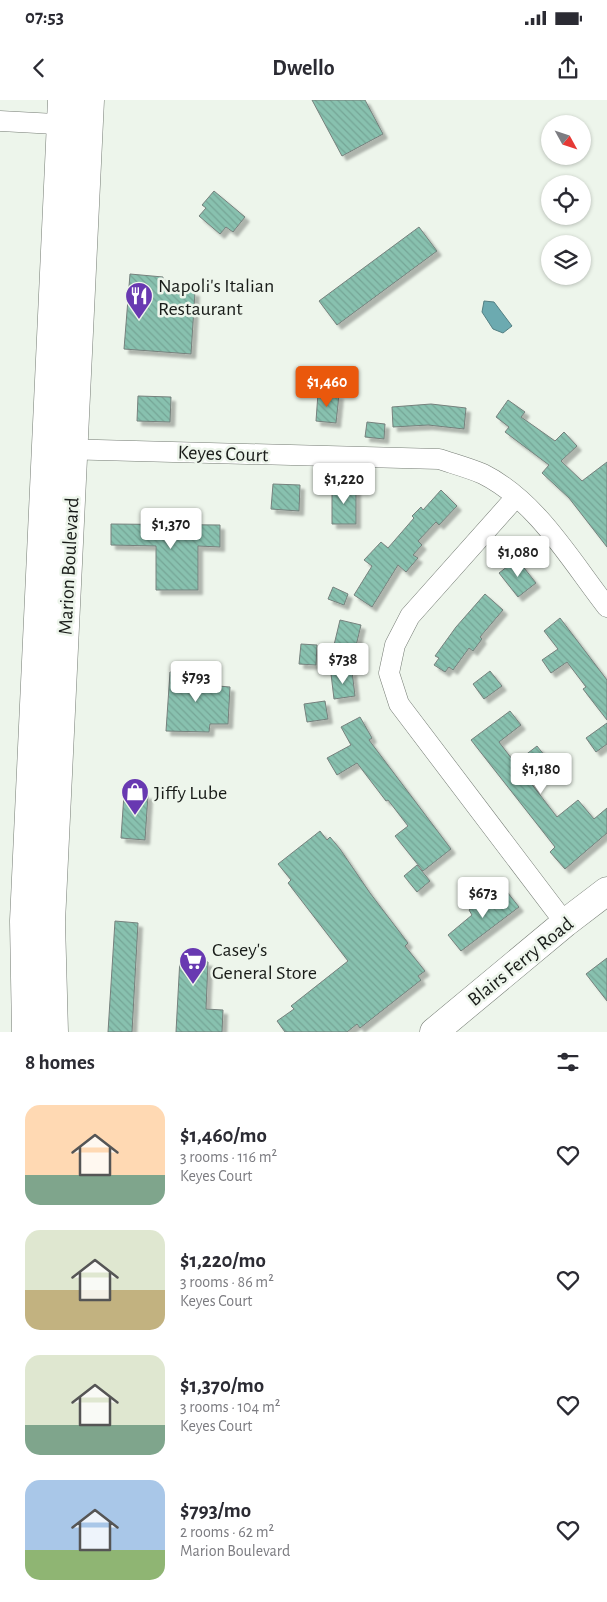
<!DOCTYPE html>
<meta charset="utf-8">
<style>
:root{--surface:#fff;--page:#f7f7f7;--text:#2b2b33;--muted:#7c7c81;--accent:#ea580c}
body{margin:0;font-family:"Alegreya Sans",sans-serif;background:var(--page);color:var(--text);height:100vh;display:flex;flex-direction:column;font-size:19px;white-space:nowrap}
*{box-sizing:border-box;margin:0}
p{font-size:16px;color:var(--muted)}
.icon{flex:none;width:28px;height:28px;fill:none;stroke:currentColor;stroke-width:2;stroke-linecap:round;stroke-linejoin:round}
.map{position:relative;height:932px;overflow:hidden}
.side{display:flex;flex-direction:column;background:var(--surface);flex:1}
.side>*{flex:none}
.needle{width:32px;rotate:130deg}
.fabs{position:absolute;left:541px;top:15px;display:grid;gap:10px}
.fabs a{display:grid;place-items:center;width:50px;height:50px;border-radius:50%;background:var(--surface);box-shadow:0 1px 4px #0004;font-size:25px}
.price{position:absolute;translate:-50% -42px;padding:0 11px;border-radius:5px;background:#fff;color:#222;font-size:16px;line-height:32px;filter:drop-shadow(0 1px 2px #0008)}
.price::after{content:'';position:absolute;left:50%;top:30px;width:15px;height:11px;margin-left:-8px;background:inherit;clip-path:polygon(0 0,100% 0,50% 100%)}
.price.current{background:var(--accent);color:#fff}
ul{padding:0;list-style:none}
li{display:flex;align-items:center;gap:15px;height:125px;padding:0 25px}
li span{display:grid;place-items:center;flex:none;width:140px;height:100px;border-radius:15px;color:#555}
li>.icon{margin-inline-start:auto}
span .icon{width:60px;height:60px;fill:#fffc;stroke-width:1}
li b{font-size:21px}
h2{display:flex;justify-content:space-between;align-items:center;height:60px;padding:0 25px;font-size:21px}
.status{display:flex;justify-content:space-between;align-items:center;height:35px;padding:0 25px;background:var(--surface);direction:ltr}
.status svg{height:14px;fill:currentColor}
header{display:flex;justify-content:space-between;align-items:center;height:65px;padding:0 25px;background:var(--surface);font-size:22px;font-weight:700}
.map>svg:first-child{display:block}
.water{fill:#6caab0;stroke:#537f83}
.building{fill:url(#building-back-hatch);stroke:#76817d;filter:url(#shadow)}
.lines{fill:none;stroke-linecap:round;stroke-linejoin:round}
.street-casing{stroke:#757c74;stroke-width:21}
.secondary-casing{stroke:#757c74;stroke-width:29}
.primary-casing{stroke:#757c74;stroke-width:29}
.street{stroke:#fff;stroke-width:20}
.secondary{stroke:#fff;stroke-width:28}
.primary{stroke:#fff;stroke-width:28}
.labels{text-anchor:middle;stroke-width:5;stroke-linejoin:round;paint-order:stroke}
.poi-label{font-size:20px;fill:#191c19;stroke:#edf5eb;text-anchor:start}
.street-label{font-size:20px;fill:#191c19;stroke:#edf5eb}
</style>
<div class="status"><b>07:53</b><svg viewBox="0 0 49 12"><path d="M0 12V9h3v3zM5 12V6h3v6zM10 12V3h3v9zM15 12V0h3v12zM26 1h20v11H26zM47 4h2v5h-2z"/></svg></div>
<header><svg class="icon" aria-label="back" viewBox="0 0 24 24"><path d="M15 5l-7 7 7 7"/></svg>Dwello<svg class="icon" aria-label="share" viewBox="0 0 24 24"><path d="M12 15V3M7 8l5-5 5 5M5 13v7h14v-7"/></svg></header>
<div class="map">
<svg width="607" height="932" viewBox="0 0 607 932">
<defs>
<pattern id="building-back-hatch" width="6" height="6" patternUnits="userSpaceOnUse" patternTransform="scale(1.25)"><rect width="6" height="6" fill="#88c1af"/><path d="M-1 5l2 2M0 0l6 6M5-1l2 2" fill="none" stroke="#75a596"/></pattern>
<filter id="shadow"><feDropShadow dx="4.5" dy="4.5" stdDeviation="1" flood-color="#0004"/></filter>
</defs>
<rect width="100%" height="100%" fill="#edf5eb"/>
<path class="water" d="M484,201L494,202L512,226L503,233L493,229L482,212Z"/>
<path class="building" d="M312,0H365L383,34L342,56Z
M214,91L245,117L233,132L226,127L220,134L199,116L206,108L202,105Z
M419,127L437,151L337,225L319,201Z
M130,174L163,177L162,189L195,192L191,254L124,249Z
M318,293L339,295L336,323L316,321Z
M138,296L171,297L170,322L137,321Z
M508,300L525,312L521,317L555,341L564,332L577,346L561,361L582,381L607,362V447L569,398L542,373L549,365L505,332L509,327L496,317Z
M431,304L466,308L464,329L428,325L393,327L392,307Z
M367,322L385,324L384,339L365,337Z
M273,384L300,385L299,411L271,409Z
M356,385V424H332V386Z
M441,390L457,406L439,425L436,422L418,441L422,445L413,455L418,458L406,472L398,465L372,507L354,495L372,466L364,460L381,442L388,448L414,418L412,416L421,407L423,410Z
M111,424L220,425V447L198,446V490H156V446L111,445Z
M517,459L536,483L518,497L499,473Z
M333,487L348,494L344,505L328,499Z
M485,494L503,510L480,537L482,539L473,551L469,548L453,570L449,567L445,572L434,565L439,558L435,556L456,527Z
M560,518L607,580V620L583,589L586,587L567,562L551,573L542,560L558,549L544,531Z
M340,520L361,525L355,550L334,545Z
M301,544L317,545L316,565L299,564Z
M352,571L355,596L334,599L331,574Z
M490,571L502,586L484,599L473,584Z
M170,572H207L206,585L230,587L228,624H210L209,632L166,631Z
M325,601L328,619L307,622L304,604Z
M510,611L521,625L499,642L515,663L537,646L549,661L527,678L557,717L578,700L594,719L607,708V733L565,769L550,752L555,747L471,640Z
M360,617L372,638L369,640L451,749L423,771L395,736L408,726L388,700L386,701L357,663L337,675L327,658L351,645L341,627Z
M607,623V644L596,652L586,638Z
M124,694L148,695L145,740L121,738Z
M320,731L327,740L330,737L340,749L370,793L408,843L405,846L425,871L418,876L421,880L360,928L357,924L347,932H285L277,921L294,909L291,906L348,861L288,783L291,780L278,764Z
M417,765L430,781L417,792L404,776Z
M504,788L519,807L461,851L448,835L472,815L469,810L480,802L483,806Z
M115,821L138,823L132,932H108Z
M180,858L208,862L206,909L223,910L222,932H176Z
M607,858V901L586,874Z"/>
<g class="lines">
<defs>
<path id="street" d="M0,21L74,25
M61,349L439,359C454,364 469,368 483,374C537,401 571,461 607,507
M516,397L410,516L395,545L389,573L399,604L565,823"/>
<path id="secondary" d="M434,932L565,823L607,791"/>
<path id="primary" d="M26,932L24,821L62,0
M54,932L51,822L90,0"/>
</defs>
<use href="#street" class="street-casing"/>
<use href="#secondary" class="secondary-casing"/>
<use href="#primary" class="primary-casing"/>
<use href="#street" class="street"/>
<use href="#secondary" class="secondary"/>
<use href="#primary" class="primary"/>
</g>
<defs>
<symbol id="restaurant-pin" viewBox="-11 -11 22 30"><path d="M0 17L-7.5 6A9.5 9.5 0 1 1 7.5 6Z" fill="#6839b1" stroke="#edf5eb"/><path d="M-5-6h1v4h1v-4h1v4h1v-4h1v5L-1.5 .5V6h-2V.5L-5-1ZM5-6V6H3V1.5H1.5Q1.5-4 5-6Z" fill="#fff"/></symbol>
<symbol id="shop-pin" viewBox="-11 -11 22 30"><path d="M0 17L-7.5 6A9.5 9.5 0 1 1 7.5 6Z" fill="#6839b1" stroke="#edf5eb"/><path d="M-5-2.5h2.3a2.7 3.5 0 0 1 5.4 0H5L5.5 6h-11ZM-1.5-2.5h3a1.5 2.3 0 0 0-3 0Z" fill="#fff"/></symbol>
<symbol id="supermarket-pin" viewBox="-11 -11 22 30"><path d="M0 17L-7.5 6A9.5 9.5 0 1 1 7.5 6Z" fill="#6839b1" stroke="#edf5eb"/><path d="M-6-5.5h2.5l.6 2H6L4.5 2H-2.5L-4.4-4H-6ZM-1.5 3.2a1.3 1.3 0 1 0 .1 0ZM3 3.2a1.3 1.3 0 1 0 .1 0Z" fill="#fff"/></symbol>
</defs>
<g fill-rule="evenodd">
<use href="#restaurant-pin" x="123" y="180" width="32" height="43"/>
<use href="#shop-pin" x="119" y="676" width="32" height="43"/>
<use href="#supermarket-pin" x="177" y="845" width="32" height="43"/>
</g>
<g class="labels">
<g class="poi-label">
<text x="158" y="192">Napoli's Italian<tspan x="158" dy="23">Restaurant</tspan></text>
<text x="154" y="699">Jiffy Lube</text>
<text x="212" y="856">Casey's<tspan x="212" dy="23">General Store</tspan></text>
</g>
<g class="street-label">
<text transform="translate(223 353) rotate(2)" y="7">Keyes Court</text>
<text transform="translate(68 466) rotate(-87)" y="7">Marion Boulevard</text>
<text transform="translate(520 861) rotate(-39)" y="7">Blairs Ferry Road</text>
</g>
</g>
</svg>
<div class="fabs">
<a><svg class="needle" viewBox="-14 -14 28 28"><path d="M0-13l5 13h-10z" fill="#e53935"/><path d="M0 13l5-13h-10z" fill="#7c7c81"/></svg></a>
<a><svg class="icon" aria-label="locate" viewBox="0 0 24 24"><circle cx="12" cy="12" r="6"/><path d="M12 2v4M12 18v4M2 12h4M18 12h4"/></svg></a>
<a><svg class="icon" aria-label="layers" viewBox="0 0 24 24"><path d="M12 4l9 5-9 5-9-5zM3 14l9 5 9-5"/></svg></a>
</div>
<b class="price current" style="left:327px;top:308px">$1,460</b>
<b class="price" style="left:344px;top:405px">$1,220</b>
<b class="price" style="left:171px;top:450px">$1,370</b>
<b class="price" style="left:518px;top:478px">$1,080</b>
<b class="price" style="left:343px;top:585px">$738</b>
<b class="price" style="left:196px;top:603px">$793</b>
<b class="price" style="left:541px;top:695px">$1,180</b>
<b class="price" style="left:483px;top:819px">$673</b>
</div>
<section class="side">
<h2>8 homes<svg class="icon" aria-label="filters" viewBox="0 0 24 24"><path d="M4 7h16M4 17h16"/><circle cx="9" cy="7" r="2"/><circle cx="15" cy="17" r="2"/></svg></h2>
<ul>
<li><span style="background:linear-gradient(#ffd9b3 70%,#7fa58c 0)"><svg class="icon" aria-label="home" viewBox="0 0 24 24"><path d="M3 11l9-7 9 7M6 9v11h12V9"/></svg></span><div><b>$1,460/mo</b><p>3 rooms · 116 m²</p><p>Keyes Court</p></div><svg class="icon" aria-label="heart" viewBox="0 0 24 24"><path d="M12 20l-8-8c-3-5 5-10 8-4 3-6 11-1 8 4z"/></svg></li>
<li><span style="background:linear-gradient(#dfe7d0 60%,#c2b280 0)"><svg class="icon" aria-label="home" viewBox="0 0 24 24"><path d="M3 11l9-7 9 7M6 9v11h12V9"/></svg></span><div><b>$1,220/mo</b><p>3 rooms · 86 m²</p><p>Keyes Court</p></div><svg class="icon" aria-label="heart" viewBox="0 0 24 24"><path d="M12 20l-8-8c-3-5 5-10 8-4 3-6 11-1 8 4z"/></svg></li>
<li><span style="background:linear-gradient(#dfe7d0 70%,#7fa58c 0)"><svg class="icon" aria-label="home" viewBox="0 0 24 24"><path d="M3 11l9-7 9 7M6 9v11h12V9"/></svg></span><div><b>$1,370/mo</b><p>3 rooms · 104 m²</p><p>Keyes Court</p></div><svg class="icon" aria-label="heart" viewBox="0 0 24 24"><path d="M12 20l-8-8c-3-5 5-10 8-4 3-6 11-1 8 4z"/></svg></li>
<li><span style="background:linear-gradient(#a9c7e8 70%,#8fb573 0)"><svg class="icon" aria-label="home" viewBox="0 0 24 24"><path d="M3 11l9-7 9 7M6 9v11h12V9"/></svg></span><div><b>$793/mo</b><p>2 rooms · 62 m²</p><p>Marion Boulevard</p></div><svg class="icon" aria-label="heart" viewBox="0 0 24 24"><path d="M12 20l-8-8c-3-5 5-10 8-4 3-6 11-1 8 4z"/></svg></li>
</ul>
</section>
